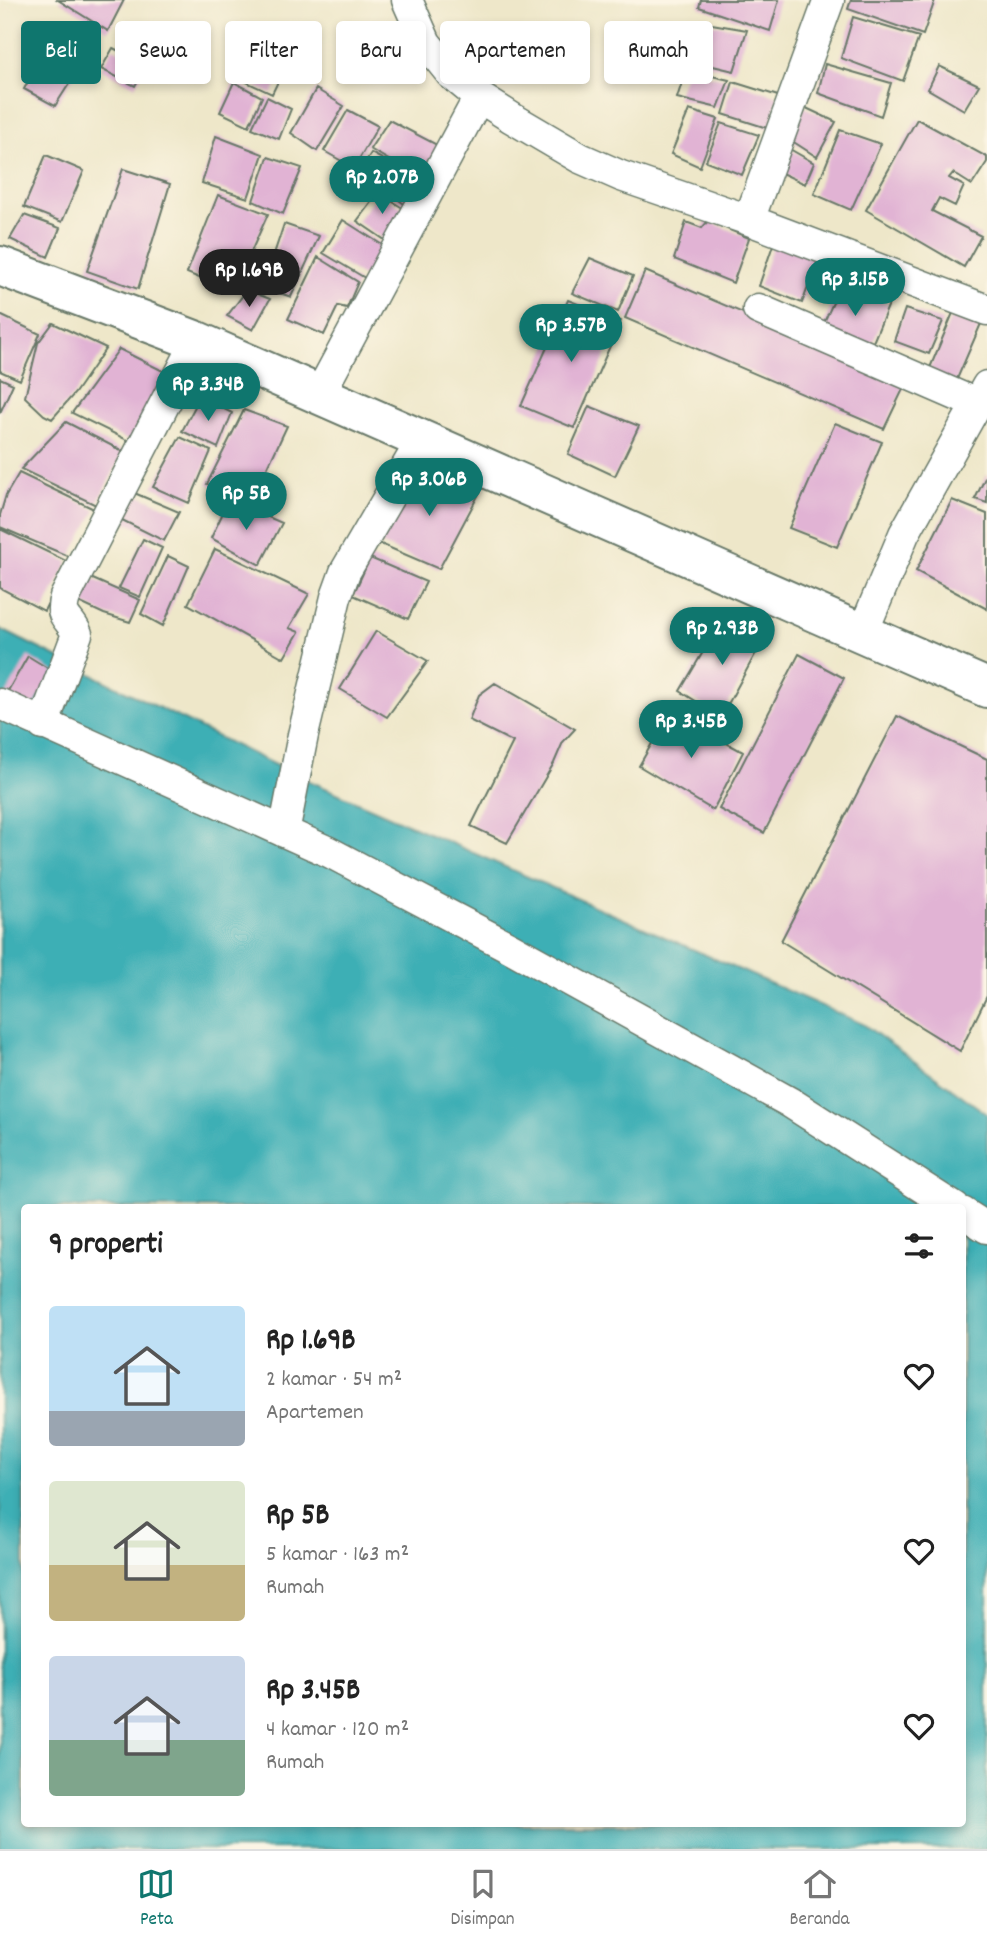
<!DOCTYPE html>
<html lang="id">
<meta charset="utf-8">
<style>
:root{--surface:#fff;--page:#f2f2f2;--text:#222;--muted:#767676;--line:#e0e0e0;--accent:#0f766e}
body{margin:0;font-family:Dekko,sans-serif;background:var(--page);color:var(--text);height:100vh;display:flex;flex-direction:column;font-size:26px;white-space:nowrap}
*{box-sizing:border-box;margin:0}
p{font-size:23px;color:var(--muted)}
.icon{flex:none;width:38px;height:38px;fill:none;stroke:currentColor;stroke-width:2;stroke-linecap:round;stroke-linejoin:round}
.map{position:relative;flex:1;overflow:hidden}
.drawer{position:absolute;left:21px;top:1204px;width:945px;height:623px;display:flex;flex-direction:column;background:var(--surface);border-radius:7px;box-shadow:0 4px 10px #0003}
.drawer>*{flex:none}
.guide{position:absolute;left:21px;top:21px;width:945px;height:63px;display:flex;gap:14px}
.price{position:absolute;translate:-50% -60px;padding:0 16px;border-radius:24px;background:var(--accent);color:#fff;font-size:23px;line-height:46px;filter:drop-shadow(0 2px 4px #0008)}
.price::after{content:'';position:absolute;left:50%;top:42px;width:21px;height:16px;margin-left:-10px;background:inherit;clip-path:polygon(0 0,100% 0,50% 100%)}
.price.on{background:#222;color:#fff}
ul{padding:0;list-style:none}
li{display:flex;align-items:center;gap:21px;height:175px;padding:0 28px}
li span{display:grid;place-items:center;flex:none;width:196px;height:140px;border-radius:7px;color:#555}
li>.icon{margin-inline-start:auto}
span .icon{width:84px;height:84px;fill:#fffc;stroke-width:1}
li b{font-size:30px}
h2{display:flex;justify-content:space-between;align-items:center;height:84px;padding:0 28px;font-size:30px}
.pill{padding:0 24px;border-radius:7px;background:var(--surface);box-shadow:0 4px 10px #0003;font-size:24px;line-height:63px}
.pill.on{background:var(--accent);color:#fff}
.dock{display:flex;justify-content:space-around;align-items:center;height:98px;border-top:2px solid var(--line);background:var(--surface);font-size:19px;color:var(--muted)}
.dock a{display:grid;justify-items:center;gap:4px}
.dock .on{color:var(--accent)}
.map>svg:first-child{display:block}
.water{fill:#3eafb5;stroke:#2e7674;stroke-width:2;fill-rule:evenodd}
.building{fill:#e1b3d4}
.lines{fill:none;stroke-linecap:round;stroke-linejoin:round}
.minor-casing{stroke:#677868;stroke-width:33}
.highway-casing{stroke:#677868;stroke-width:42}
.minor{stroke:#fff;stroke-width:30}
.highway{stroke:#fff;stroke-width:38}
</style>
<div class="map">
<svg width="987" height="1849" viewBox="0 0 987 1849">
<rect width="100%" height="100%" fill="#fcf5e5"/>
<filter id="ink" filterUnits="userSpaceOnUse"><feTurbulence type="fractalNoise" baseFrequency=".0143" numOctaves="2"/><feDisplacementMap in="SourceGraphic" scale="14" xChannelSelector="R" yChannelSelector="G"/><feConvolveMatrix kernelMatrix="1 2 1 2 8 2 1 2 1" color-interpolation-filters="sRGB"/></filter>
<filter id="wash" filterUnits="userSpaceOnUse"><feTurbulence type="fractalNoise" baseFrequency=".00686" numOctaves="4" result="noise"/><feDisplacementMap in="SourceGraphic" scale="28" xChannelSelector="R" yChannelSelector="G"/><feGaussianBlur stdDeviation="1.57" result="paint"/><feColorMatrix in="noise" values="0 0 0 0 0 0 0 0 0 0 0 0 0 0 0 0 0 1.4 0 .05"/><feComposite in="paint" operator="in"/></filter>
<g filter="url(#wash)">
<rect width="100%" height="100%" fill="#eee7c9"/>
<path class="water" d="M0,629L289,772L863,1024L987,1114V1849H0ZM24,1208H962V1824H24Z"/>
<g id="blocks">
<path class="building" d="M58,0H124L108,31Z
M701,0H779L770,31L699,7Z
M851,0H935L923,35L848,9Z
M853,17L919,37L903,81L841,58Z
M57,22L85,39L72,67L34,54Z
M706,23L747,30L734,71L696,62Z
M257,41L289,59L272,94L238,78Z
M113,48L147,65L135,86L101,69Z
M33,56L76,73L55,106L24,89L34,71L24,62Z
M825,64L891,83L881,116L818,93Z
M939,66L979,85L964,110L928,89Z
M686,70L729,80L718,108L677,98Z
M234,82L262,97L249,126L220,112Z
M733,82L778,96L770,129L723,114Z
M316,89L344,106L317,151L291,133Z
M267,97L291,109L279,139L252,128Z
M804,107L836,122L817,157L789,139Z
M348,110L378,126L354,168L324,151Z
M689,110L718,119L700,167L671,154Z
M917,119L987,157V162L972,185L953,173L949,178L964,186L955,206L939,198L932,211L981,236L964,267L866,210Z
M389,120L441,147L420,178L370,149Z
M721,123L759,135L742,175L706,161Z
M840,130L881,144L851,210L814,194Z
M216,136L263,154L248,198L202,183Z
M788,148L814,163L805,184L777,171Z
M371,153L395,166L381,187L361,169Z
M46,155L84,171L62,222L24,207Z
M268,157L302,168L283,214L253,201Z
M123,169L170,184L138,289L87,271Z
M399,169L421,183L408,207L386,190Z
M378,193L406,210L385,240L357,221Z
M218,195L268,214L233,292L187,273Z
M24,215L60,228L48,257L10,239Z
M343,220L384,246L365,278L323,253Z
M708,221L749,238L733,283L674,259L686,222L702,228Z
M284,224L319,236L291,297L263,287Z
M774,242L819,258L802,303L759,286Z
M318,257L358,282L347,308L338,306L324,335L288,319Z
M590,258L633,276L618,312L572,293Z
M645,271L906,383L884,429L625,318Z
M842,283L889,304L869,352L820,331Z
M247,290L270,299L253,330L227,316Z
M568,300L621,321L574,428L521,406Z
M955,308L983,319L954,386L927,375Z
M905,309L943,321L929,354L894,341Z
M0,315L40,334L20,380L0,371Z
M53,323L106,348L75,393L52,419L44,415L25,397L38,343Z
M119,349L167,373L129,441L72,413Z
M0,378L13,384L0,413Z
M200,397L232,413L218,448L182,431Z
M589,406L639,426L615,476L568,454Z
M244,410L287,426L251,503L207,484Z
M66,422L124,452L96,505L21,469Z
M835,423L882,442L837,547L789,528Z
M180,437L211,451L189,503L153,487Z
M424,465L480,492L439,569L376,542Z
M19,473L96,510L70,557L0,527V515L6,495Z
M987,474V503L975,499Z
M132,492L179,512L164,541L120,519Z
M229,500L282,523L260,565L211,538Z
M952,500L987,514V609L916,571Z
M0,529L68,562L44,611L0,588Z
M143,539L162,548L140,597L119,588Z
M215,549L309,594L289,628L299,632L284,658L188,604Z
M168,556L189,566L163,626L141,614Z
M370,558L426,582L408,619L353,595Z
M86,576L140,600L130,622L104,614L74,600Z
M723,618L763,640L721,717L680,691Z
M376,631L428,661L387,717L340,689Z
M799,654L844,678L764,833L719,809Z
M28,656L54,672L31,711L5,696Z
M495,683L575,729L563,742L554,763L507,843L471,826L513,742L469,720L479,695Z
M670,712L743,752L713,810L639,766Z
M897,716L987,759V996L960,1051L781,941Z"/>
</g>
</g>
<g filter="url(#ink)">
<use href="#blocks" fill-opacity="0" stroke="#677868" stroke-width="2"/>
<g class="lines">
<defs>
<path id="minor" d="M407,0L426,43L451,74L479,97L512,118L580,158L621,176L749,220
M829,0L749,220L987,310
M758,309L977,404
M319,395L479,97
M863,632L904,534L987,386
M0,704L329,852L511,948L791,1103L955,1208
M43,725L77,634C70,617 58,618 65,597L197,341
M284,832L303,735L336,597L345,572L422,440
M962,1212L987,1228"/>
<path id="highway" d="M0,266L197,341L987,688"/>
</defs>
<use href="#minor" class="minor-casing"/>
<use href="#highway" class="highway-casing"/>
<use href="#minor" class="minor"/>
<use href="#highway" class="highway"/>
</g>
</g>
</svg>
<b class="price" style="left:382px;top:216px">Rp 2.07B</b>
<b class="price on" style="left:249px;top:309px">Rp 1.69B</b>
<b class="price" style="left:855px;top:318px">Rp 3.15B</b>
<b class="price" style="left:571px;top:364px">Rp 3.57B</b>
<b class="price" style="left:208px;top:423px">Rp 3.34B</b>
<b class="price" style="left:429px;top:518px">Rp 3.06B</b>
<b class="price" style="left:246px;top:532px">Rp 5B</b>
<b class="price" style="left:722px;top:667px">Rp 2.93B</b>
<b class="price" style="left:691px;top:760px">Rp 3.45B</b>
<div class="guide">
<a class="pill on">Beli</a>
<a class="pill">Sewa</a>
<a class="pill">Filter</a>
<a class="pill">Baru</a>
<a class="pill">Apartemen</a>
<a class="pill">Rumah</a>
</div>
<section class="drawer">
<h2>9 properti<svg class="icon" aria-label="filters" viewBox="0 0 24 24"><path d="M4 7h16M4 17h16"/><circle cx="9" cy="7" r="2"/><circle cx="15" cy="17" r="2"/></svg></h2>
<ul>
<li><span style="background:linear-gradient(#bfe0f5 75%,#9aa5b1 0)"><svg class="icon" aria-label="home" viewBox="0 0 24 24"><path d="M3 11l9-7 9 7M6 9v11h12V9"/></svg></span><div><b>Rp 1.69B</b><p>2 kamar · 54 m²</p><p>Apartemen</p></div><svg class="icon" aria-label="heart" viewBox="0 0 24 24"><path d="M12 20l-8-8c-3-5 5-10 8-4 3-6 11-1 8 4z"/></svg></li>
<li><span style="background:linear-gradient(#dfe7d0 60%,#c2b280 0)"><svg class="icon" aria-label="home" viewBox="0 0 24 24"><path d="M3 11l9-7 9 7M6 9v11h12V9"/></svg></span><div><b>Rp 5B</b><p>5 kamar · 163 m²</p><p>Rumah</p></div><svg class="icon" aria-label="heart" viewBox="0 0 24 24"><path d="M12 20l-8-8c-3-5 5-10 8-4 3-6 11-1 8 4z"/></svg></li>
<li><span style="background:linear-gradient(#c9d6e8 60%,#7fa58c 0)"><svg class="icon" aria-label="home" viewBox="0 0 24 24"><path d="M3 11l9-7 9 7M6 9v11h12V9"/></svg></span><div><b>Rp 3.45B</b><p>4 kamar · 120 m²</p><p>Rumah</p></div><svg class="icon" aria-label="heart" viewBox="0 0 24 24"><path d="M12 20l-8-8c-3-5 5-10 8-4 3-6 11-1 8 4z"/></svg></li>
</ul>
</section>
</div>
<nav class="dock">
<a class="on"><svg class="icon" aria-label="map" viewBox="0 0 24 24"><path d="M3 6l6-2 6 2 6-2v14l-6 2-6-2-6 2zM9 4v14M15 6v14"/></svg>Peta</a>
<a><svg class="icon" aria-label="saved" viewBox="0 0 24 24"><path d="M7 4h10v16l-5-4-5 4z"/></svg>Disimpan</a>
<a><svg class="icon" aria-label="home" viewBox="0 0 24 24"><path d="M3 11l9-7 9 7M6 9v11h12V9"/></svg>Beranda</a>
</nav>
